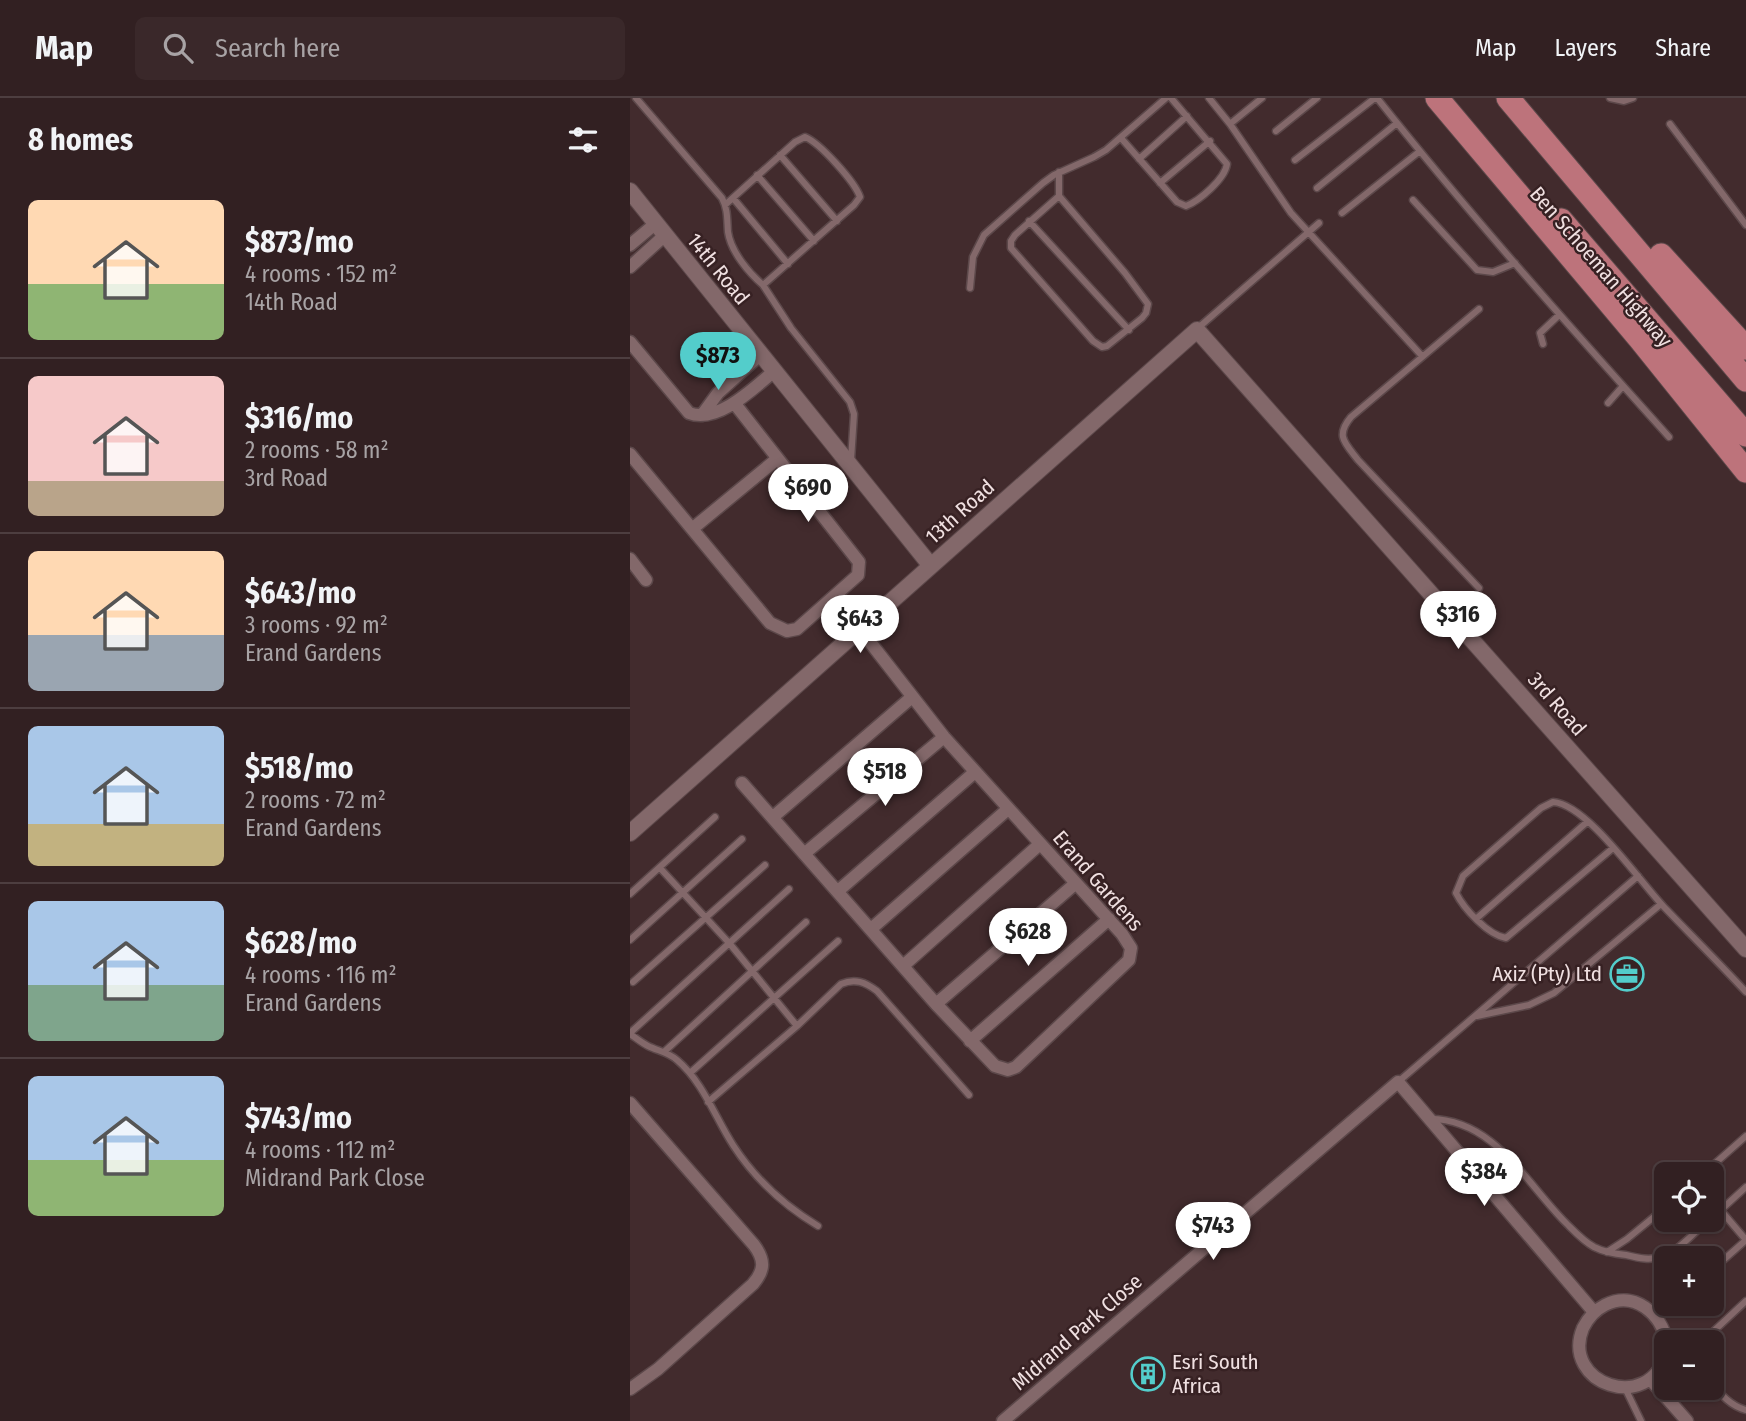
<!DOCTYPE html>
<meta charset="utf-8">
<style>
:root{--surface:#322022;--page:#3a282a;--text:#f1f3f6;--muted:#a8a3a5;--line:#4d3e40;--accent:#53cdcb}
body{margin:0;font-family:"Fira Sans Condensed",sans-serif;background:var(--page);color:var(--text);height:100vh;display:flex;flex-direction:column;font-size:26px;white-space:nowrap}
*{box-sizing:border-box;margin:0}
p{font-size:23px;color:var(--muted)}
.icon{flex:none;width:38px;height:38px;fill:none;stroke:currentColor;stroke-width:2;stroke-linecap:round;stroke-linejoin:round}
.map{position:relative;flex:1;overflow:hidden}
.panel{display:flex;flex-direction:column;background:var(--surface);width:630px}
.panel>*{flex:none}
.fabs{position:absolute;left:1024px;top:1064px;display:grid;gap:14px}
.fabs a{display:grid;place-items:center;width:70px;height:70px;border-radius:10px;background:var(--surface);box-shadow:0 2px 5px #0004,0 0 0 2px var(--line);font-size:35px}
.price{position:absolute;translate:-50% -60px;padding:0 16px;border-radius:24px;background:#fff;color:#222;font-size:23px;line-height:46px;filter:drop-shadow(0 2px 4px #0008)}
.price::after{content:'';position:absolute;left:50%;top:42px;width:21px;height:16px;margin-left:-10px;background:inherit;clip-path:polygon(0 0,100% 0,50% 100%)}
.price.selected{background:var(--accent);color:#111}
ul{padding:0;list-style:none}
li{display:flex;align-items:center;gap:21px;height:175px;padding:0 28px}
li+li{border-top:2px solid var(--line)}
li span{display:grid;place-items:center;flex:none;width:196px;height:140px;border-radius:10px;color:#555}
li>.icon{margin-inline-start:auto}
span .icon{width:84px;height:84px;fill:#fffc;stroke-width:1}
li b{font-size:30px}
h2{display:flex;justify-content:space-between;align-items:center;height:84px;padding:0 28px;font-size:30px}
header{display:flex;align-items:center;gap:42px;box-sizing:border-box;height:98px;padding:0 35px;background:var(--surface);border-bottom:2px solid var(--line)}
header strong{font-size:33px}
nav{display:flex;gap:38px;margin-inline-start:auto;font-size:24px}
.search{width:490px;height:63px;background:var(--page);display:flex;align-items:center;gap:18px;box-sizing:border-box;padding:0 24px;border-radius:10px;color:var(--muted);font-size:26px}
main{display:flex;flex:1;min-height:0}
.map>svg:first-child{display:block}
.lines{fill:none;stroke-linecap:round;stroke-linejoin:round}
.service-casing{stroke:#5c484a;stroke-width:9}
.minor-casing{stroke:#5c484a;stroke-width:15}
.tertiary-casing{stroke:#5c484a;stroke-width:18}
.motorway-casing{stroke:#5c484a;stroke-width:25}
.service{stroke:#83686a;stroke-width:6}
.minor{stroke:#83686a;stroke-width:12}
.tertiary{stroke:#83686a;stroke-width:16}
.motorway{stroke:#bd737b;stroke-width:23}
.labels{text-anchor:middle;stroke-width:5;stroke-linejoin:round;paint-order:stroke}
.street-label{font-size:21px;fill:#f0e0e1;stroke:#372123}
.poi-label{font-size:21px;fill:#f0e0e1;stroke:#372123;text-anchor:end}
</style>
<header>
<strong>Map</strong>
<div class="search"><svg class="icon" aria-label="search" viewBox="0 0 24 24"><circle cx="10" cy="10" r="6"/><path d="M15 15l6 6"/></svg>Search here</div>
<nav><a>Map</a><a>Layers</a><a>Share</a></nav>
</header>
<main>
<section class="panel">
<h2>8 homes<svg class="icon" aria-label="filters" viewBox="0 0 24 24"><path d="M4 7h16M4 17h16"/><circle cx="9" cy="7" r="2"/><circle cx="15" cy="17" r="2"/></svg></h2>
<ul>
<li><span style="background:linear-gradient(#ffd9b3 60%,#8fb573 0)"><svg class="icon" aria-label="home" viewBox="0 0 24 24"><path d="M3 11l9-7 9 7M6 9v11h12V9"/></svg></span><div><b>$873/mo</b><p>4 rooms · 152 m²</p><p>14th Road</p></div></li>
<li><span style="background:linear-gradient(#f6c9c9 75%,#b9a48a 0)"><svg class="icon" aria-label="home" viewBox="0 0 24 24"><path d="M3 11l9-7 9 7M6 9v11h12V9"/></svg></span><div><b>$316/mo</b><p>2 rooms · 58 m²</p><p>3rd Road</p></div></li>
<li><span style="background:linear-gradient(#ffd9b3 60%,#9aa5b1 0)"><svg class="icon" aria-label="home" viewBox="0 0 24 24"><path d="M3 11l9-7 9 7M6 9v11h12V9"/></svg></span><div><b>$643/mo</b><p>3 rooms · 92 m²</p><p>Erand Gardens</p></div></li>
<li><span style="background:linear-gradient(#a9c7e8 70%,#c2b280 0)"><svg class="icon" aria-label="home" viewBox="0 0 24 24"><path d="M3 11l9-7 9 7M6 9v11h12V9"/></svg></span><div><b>$518/mo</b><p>2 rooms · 72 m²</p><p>Erand Gardens</p></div></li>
<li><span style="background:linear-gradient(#a9c7e8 60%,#7fa58c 0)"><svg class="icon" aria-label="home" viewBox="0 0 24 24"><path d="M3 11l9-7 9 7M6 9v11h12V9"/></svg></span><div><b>$628/mo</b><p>4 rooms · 116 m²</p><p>Erand Gardens</p></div></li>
<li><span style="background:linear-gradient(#a9c7e8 60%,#8fb573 0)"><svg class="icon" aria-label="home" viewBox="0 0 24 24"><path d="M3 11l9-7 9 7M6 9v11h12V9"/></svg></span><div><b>$743/mo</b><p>4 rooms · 112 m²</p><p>Midrand Park Close</p></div></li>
</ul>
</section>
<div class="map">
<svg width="1116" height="1323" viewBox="0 0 1116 1323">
<rect width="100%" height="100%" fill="#422b2d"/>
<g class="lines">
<defs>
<path id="service" d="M6,0L92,100C98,111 97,122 98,134C101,154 119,175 133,187L224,107L230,99C225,84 190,45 175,39L165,44L95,107
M579,0L600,26L661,115L792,258
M747,0C840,117 939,228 1039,339
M980,0L994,3L1003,0
M600,26L632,0
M1040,26L1116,127
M646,33L687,0
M491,40L547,104L556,108C569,103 595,81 597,66L541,0
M150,57L207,123
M509,61L557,18
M665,62L745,0
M429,74V98L495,175L518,206L516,215L512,220L477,248L472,249L463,243L381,150V143L385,137L429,98
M127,77L184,143
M530,85L580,43
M687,90L767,25
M103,100L158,166
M783,102L847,172L863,174L885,165
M712,115L790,53
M399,123L499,232
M133,187L161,230L220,304L224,316L221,362
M340,190L343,159L354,137L413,85L424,77L464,59L476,52L536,0
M568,230L689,125
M913,246L910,235L929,217
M978,305L993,288
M849,490L728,362C715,345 705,338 721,319L849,211
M983,750L876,840C858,837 834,811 826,795L833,778L911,710L923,704C957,706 1010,784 1034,809C1061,837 1089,865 1116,894
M30,770L100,846L167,928
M0,796L85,719
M847,820L957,724
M0,842L112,741
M3,884L135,767
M847,918L899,907L924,895L1031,806
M0,935L159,791
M0,936C6,940 12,945 18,948C28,953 38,954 47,962C73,984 85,1019 103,1047C125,1081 153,1107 188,1128
M35,953L176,824
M60,975L208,843
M768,984L1008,778
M78,1004L167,928L211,886C225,880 235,884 247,893L339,997
M800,1021C864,1021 896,1085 936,1125C945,1134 953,1143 964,1149C974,1154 985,1156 996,1157C1008,1160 1021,1163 1033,1158C1050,1152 1065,1133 1079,1122
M1073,1076L1116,1038
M1082,1102L1116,1142
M1082,1120L1116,1089
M977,1154L997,1141L1036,1109
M1082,1172L1116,1142
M1027,1218L1042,1206
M1072,1244L1116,1203
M1082,1285C1091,1297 1101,1308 1116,1312
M995,1290L1011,1323"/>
<path id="minor" d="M0,147L25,126
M0,169L34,138
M0,244L59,315C87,326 123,291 143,274
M72,317L88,295L130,257
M0,356L140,525L157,533L167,531L228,477L229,464L105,306
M62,431L147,361
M0,461L16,482
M112,685L306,906L365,968L378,972L386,969L499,862L501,850L492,836L314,639L229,530
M143,719L282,599
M174,756L314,639
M208,793L345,674
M241,831L378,711
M273,868L410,746
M306,906L446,785
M340,943L479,821
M0,1005L124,1147C135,1162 135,1172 123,1186L28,1271L0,1291
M1036,1255C1020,1317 930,1286 953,1230C958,1220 965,1212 975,1207C1005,1192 1031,1216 1037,1244
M1020,1281L1057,1323
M373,1323L768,984L964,1214"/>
<path id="tertiary" d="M0,93L301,468
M0,735L567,232L1116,851"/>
<path id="motorway" d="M807,0L1009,240L1116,373
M878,0L1116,282
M931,122L1116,337
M1031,157L1116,250"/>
</defs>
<use href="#service" class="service-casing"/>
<use href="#minor" class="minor-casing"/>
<use href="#tertiary" class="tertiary-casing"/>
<use href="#motorway" class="motorway-casing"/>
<use href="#service" class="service"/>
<use href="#minor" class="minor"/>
<use href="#tertiary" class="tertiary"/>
<use href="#motorway" class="motorway"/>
</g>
<defs>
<symbol id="office-ring" viewBox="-11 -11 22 22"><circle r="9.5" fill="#372123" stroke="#53cdcb" stroke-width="1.5"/><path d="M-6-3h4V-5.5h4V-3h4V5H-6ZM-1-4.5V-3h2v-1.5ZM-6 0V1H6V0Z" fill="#53cdcb"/></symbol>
<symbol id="building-ring" viewBox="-11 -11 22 22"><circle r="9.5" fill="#372123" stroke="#53cdcb" stroke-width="1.5"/><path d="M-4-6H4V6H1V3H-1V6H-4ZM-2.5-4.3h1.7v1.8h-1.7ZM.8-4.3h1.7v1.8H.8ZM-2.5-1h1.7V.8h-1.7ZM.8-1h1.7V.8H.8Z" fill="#53cdcb"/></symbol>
</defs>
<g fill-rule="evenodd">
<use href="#office-ring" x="978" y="857" width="38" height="38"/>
<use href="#building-ring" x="499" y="1257" width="38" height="38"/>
</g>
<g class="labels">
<g class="street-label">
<text transform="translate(971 169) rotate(49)" y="7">Ben Schoeman Highway</text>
<text transform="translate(88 171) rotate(51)" y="7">14th Road</text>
<text transform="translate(330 414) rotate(-42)" y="7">13th Road</text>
<text transform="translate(927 606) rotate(49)" y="7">3rd Road</text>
<text transform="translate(468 783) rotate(49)" y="7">Erand Gardens</text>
<text transform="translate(447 1234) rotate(-41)" y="7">Midrand Park Close</text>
</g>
<g class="poi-label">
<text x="972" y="883">Axiz (Pty) Ltd</text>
<text x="542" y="1271" text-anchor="start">Esri South<tspan x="542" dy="24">Africa</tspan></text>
</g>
</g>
</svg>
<div class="fabs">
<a><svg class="icon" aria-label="locate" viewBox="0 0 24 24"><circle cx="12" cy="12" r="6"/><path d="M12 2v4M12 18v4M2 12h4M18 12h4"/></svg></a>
<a>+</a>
<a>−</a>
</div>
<b class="price selected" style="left:88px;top:294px">$873</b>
<b class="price" style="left:178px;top:426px">$690</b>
<b class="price" style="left:828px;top:553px">$316</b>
<b class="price" style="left:230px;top:557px">$643</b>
<b class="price" style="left:255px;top:710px">$518</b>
<b class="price" style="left:398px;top:870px">$628</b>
<b class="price" style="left:854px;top:1110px">$384</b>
<b class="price" style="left:583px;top:1164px">$743</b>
</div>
</main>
